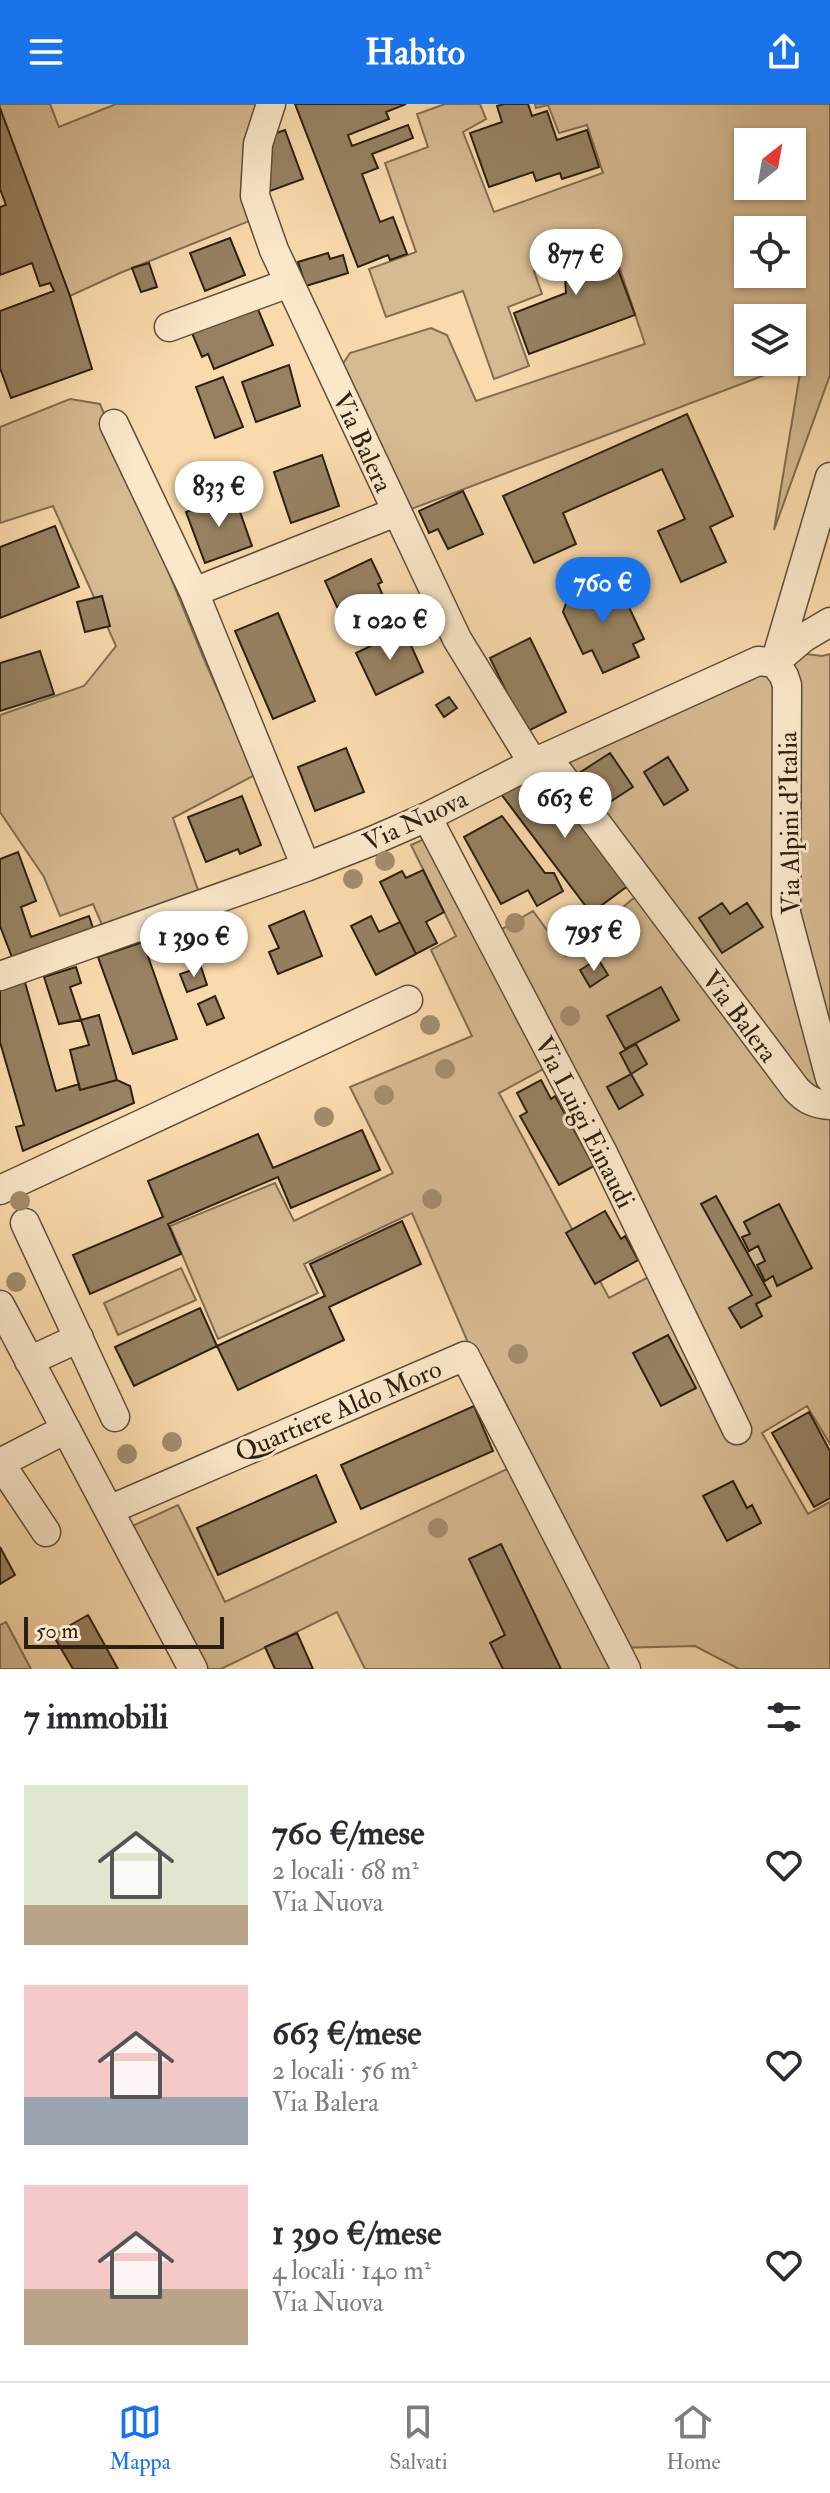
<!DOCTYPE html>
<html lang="it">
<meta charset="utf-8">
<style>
:root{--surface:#fff;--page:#f7f7f7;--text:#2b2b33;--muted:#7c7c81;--line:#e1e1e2;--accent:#1a73e8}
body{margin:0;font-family:"IM FELL Double Pica",serif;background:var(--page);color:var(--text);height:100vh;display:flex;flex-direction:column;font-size:30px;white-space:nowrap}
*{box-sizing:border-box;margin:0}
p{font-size:26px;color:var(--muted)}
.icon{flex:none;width:44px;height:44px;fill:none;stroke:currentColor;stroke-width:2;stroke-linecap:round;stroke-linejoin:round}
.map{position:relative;height:1565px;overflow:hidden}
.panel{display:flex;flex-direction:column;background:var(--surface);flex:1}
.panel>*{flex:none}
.needle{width:52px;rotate:31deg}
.fabs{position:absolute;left:734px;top:24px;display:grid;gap:16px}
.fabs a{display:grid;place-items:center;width:72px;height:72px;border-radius:0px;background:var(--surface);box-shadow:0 2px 6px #0004;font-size:40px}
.scale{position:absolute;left:24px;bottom:20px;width:200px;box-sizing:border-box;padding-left:8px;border:4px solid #2c2011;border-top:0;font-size:22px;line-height:28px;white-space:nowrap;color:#2c2011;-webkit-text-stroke:6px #fbe7c9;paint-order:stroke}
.price{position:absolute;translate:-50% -68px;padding:0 18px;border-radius:28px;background:#fff;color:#222;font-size:26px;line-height:52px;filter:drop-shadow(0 2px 4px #0008)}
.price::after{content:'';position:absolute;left:50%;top:48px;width:24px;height:18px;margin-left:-12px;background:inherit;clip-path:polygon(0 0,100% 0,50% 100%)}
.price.active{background:var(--accent);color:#fff}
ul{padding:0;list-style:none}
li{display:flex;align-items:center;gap:24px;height:200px;padding:0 24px}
li span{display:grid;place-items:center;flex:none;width:224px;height:160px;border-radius:0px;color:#555}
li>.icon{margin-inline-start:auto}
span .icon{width:96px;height:96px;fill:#fffc;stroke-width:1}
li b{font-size:34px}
h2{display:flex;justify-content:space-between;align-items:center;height:96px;padding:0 24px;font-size:34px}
header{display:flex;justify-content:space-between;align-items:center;height:104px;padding:0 24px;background:var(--accent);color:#fff;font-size:36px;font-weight:700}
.tab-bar{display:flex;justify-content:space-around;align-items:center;height:112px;border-top:2px solid var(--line);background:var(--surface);font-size:22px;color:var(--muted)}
.tab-bar a{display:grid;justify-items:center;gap:4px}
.tab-bar .active{color:var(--accent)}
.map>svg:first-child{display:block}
.green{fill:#d6ba92;stroke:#816d52;stroke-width:2;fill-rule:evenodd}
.building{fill:#978162;stroke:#2c2011;stroke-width:2}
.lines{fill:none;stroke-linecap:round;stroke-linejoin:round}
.minor-casing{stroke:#5f4e38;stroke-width:31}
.minor{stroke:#fbe7c9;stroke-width:28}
.tree{fill:#a48d6c}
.labels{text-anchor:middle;stroke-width:6;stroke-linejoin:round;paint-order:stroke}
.street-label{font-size:26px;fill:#2c2011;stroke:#fbe7c9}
</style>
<header><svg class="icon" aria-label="menu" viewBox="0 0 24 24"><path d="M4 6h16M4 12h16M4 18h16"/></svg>Habito<svg class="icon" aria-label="share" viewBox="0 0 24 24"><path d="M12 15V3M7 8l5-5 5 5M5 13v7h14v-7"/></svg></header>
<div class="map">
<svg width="830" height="1565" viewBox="0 0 830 1565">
<rect width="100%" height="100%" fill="#f9daac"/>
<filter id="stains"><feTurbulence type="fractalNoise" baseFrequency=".0025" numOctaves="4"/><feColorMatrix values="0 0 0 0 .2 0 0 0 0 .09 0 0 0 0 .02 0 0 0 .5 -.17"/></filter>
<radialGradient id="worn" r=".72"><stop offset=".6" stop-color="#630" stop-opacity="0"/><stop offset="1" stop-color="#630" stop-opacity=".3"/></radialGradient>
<path class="green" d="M0,0H50L59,23L116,0H270L259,113L120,169L70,192L0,10Z
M445,0H480L486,15L463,28L494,108L603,69L587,21L559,29L548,1L536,4L535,0H830V271L774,426L802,257L406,407L342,261L350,249L431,224L447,231L476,297L645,240L614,147L550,130L534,167L542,190L508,203L529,262L494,275L463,187L386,213L369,165L416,148L385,59L428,43L417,10ZM748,38H792V82H748ZM748,126H792V170H748ZM748,214H792V258H748Z
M70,295L100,300L204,555L255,671L173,714L199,789L103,823L93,800L60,812L44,773L0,708V611L84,582L116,542L53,402L0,419V323Z
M781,547L822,552L830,550V1340L807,1302L762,1329L808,1410L830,1398V1565H739L695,1542L616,1544L626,1565H365L337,1508L221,1565H200L128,1424L178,1401L225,1498L520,1359L412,1109L304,1160L318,1189L218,1235L170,1122L275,1079L294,1117L393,1069L350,983L472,932L431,846L456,832L411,741L433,731L488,833L533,807L566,852L643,786L547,658ZM556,958L660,1167L609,1194L499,989Z
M181,1164L196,1196L118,1231L104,1199Z
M6,1518L31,1565H0V1521Z"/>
<path class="building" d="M295,0H406L386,8L389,15L348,31L352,42L408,21L413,34L372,50L378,64L362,70L380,118L393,113L407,150L390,156L388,151L358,163Z
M504,0H528L532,12L547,7L557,36L587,26L599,63L562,75L560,69L536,77L533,68L489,83L470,29L502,18L497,2Z
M0,4L70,192L92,265L11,294L0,264V207L54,187L50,179L40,182L32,159L0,171V103L6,101L0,85Z
M285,26L303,75L270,87L265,73L273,30Z
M555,131L612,149L635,211L529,250L514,209L566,189L565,173L544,166Z
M230,134L245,171L205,187L190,149Z
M328,149L330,155L343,151L348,169L306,182L298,158Z
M149,159L157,183L141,188L132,164Z
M257,203L273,241L214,265L208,250L202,253L192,229Z
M289,261L300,302L256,318L242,278Z
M223,273L243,323L215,334L196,283Z
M687,310L733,412L710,423L726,458L681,478L658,427L685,415L662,365L563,409L576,440L534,459L503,392Z
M322,351L339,402L291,419L274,368Z
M463,387L483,430L448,445L438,425L429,429L419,407Z
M234,391L252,442L205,459L186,408Z
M55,422L79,483L0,514V443Z
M371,455L382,478L378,480L387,502L350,519L342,501L337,503L325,477Z
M607,473L620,502L627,499L644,535L633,540L639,553L603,569L592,546L583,550L563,508L569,491Z
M102,492L110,522L85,528L77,498Z
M278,509L315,597L273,615L235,527Z
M404,526L423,568L376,591L356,549Z
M530,534L566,608L526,628L490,554Z
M40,547L54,590L0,607V559Z
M449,593L457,604L444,613L436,601Z
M346,644L364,688L315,707L298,663Z
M610,649L633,683L599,705L576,671Z
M668,653L688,686L664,701L644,668Z
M538,662L629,781L591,809L501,690Z
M242,692L261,741L240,750L238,745L206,758L188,713Z
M502,712L545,769H554L563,787L537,802L528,786L501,800L464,733Z
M18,748L36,797L21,803L31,833L89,812L96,833L15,861L0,822V755Z
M423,766L444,808L426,818L437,839L416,850L380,778L402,767L406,774Z
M722,799L730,810L747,799L763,823L722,849L699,814Z
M612,806L637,836L623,848L598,817Z
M304,807L322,852L278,870L269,848L279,844L269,822Z
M371,812L379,828L400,818L416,850L376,871L351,822Z
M143,838L177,935L133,950L98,853Z
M598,855L608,871L590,883L580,866Z
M76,863L81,879L70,883L81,916L59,920L44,873Z
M201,863L207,881L187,888L180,870Z
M24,875L56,987L79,980L80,986L117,976L130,982L134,999L23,1047L16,1023L24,1021L0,938V879Z
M661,883L679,916L625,945L607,912Z
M215,892L224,914L207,921L198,900Z
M99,911L117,976L80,986L70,946L89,941L81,916Z
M636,940L647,960L631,970L620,949Z
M631,970L643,991L619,1005L607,983Z
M541,976L551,995L555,992L594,1062L559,1081L520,1012L527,1008L517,989Z
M362,1026L380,1066L291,1104L278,1073L168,1120L181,1150L90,1190L73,1151L163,1113L148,1077L258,1030L273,1064Z
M716,1092L771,1192L756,1200L762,1212L741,1224L729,1204L752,1191L701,1100Z
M779,1100L812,1164L777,1182L773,1172L765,1177L757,1161L765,1157L758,1142L749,1147L742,1133L750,1130L744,1118Z
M605,1107L621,1135L625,1132L638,1156L595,1180L566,1129Z
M402,1117L421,1160L329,1203L344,1236L238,1286L217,1242L325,1192L310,1160Z
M200,1204L217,1242L134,1282L115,1243Z
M668,1231L696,1284L661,1302L633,1249Z
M474,1302L493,1347L361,1405L341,1361Z
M809,1308L830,1347V1394L814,1403L772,1329Z
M316,1371L336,1418L218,1471L197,1424Z
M733,1377L747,1404L752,1401L761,1419L727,1437L703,1392Z
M501,1440L561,1565H503L490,1539L505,1531L469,1455Z
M0,1443L15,1471L0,1480Z
M88,1511L118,1565H73L53,1531Z
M297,1529L313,1565H275L265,1543Z"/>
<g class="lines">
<defs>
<path id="minor" d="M271,0L258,40L255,92L274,146L457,535L533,659
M169,223L289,179
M114,320L194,488L306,763
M194,488L396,408
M775,558L803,534L830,518
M775,559L784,572L787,581L786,809L830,974
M775,559L830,373
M547,653L796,985C806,996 815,1000 830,1001
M427,713L603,1049L737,1326
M0,872L306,763L372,737L427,713L533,659L758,557L775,559
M0,1086L408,896
M25,1119L115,1313
M0,1201L193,1565
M29,1257L79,1234
M0,1359L46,1428
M0,1359L66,1325
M109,1406L465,1252L626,1565"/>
</defs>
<use href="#minor" class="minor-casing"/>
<use href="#minor" class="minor"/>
</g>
<g class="tree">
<circle cx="385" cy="757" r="10"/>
<circle cx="353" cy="775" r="10"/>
<circle cx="515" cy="819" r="10"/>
<circle cx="570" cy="912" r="10"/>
<circle cx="430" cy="921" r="10"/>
<circle cx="445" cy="965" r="10"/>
<circle cx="384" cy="991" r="10"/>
<circle cx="324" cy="1013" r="10"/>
<circle cx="432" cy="1095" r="10"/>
<circle cx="20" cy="1097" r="10"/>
<circle cx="16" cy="1178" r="10"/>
<circle cx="518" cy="1250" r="10"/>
<circle cx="172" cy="1338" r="10"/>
<circle cx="127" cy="1350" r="10"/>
<circle cx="438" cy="1424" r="10"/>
</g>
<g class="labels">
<g class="street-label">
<text transform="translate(363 338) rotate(65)" y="9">Via Balera</text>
<text transform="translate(415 716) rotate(-25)" y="9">Via Nuova</text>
<text transform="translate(789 719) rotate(-91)" y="9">Via Alpini d'Italia</text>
<text transform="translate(740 912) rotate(53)" y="9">Via Balera</text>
<text transform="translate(585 1018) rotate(63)" y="9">Via Luigi Einaudi</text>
<text transform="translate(338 1306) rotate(-23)" y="9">Quartiere Aldo Moro</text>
</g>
</g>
<rect width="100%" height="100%" filter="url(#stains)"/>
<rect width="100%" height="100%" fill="url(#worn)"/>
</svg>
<div class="fabs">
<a><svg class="needle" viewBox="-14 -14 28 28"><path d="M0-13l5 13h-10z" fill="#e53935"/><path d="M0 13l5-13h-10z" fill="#7c7c81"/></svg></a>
<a><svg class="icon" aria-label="locate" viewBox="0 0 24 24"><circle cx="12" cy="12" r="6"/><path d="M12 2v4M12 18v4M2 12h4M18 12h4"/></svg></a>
<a><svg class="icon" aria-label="layers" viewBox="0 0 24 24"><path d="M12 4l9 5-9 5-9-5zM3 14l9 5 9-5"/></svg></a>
</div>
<div class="scale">50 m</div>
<b class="price" style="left:576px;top:193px">877 €</b>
<b class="price" style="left:219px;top:425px">833 €</b>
<b class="price active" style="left:603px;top:521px">760 €</b>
<b class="price" style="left:390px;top:558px">1 020 €</b>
<b class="price" style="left:565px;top:736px">663 €</b>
<b class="price" style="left:594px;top:869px">795 €</b>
<b class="price" style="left:194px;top:875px">1 390 €</b>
</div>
<section class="panel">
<h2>7 immobili<svg class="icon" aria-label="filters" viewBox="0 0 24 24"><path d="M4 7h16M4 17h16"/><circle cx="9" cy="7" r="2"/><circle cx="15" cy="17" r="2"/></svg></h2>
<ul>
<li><span style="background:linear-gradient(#dfe7d0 75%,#b9a48a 0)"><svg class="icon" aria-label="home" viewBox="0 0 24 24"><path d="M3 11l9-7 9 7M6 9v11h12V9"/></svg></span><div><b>760 €/mese</b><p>2 locali · 68 m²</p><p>Via Nuova</p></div><svg class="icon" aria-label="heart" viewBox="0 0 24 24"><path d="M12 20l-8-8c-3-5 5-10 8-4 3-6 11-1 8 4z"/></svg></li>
<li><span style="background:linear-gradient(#f6c9c9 70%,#9aa5b1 0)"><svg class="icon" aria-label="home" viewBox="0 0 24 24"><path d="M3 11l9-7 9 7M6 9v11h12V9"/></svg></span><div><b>663 €/mese</b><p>2 locali · 56 m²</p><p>Via Balera</p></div><svg class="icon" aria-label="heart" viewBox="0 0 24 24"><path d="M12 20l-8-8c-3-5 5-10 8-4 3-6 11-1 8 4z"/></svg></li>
<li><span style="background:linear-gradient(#f6c9c9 65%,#b9a48a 0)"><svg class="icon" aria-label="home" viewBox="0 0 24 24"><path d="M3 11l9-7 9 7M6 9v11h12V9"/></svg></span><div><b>1 390 €/mese</b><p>4 locali · 140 m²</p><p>Via Nuova</p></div><svg class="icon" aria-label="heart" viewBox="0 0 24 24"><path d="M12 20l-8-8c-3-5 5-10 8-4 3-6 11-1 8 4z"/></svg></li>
</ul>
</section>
<nav class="tab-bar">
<a class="active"><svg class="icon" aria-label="map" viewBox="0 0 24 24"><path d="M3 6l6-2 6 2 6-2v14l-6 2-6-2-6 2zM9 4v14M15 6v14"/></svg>Mappa</a>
<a><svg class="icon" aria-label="saved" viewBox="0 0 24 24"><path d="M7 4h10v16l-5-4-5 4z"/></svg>Salvati</a>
<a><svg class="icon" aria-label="home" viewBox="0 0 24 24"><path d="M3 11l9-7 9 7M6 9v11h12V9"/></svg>Home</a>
</nav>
